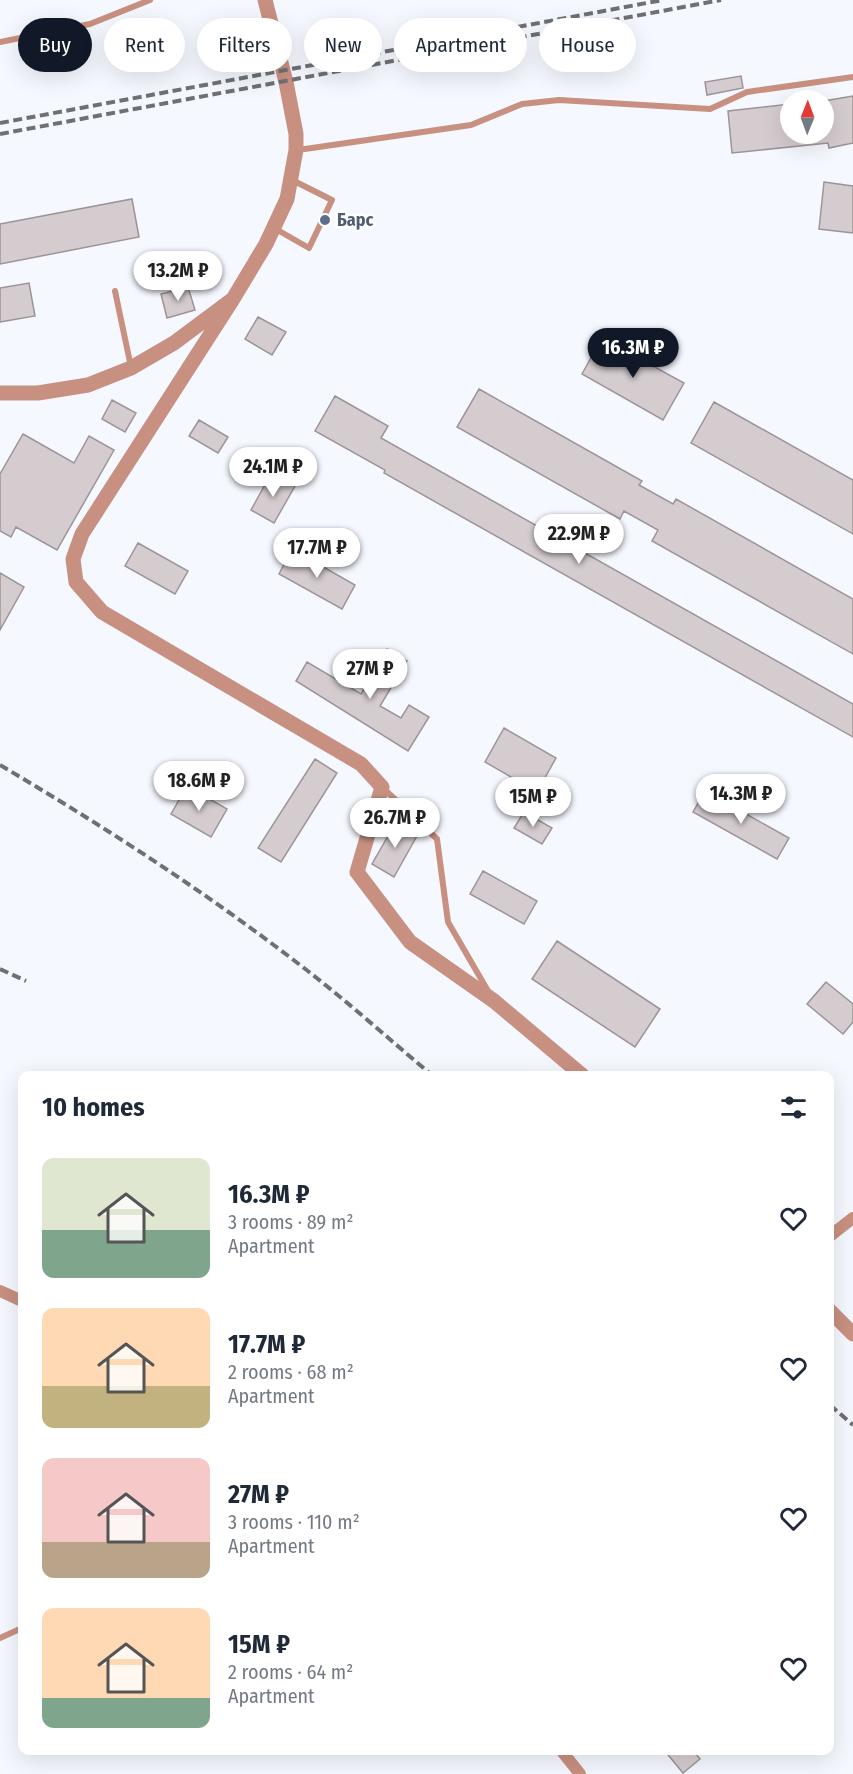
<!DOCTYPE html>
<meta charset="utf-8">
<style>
:root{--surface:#fff;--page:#f6f6f7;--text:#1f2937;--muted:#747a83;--accent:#111827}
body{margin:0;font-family:"Fira Sans Condensed",sans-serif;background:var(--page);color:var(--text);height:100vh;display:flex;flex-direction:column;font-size:22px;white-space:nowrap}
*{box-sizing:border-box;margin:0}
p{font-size:20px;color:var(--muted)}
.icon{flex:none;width:33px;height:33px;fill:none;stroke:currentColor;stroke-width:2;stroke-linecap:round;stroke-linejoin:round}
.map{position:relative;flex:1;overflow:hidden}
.sheet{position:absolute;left:18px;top:1071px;width:816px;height:684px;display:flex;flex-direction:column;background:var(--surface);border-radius:12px;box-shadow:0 6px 24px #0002}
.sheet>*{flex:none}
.hud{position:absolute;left:18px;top:18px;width:818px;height:54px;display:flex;gap:12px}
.needle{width:39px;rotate:1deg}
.controls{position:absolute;left:780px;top:90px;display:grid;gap:12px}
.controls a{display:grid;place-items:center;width:54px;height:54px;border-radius:50%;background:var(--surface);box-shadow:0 6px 24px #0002;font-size:30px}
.price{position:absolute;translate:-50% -51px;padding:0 14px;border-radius:21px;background:#fff;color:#222;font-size:20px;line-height:39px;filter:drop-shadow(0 2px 3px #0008)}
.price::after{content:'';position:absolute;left:50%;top:36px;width:18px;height:14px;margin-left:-9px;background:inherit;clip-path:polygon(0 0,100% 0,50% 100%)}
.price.active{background:var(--accent);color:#fff}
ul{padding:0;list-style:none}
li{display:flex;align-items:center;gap:18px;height:150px;padding:0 24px}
li span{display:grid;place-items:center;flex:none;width:168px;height:120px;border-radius:12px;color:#555}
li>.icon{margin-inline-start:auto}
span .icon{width:72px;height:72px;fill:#fffc;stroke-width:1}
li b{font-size:26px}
h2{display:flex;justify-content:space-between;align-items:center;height:72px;padding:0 24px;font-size:26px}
.tag{padding:0 21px;border-radius:27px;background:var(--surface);box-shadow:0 6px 24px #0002;font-size:21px;line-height:54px}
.tag.active{background:var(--accent);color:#fff}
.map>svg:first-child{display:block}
.building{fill:#d5cccf;stroke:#9d9497;stroke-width:1.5}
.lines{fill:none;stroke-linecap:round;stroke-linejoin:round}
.service{stroke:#c89081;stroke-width:6}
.minor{stroke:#c89081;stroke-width:12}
.tertiary{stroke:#c89081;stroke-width:15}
.rail{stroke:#6e7074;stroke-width:4;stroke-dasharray:9 4.5;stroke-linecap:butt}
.service-dot{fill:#5c6f8a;stroke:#fff;stroke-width:2}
.labels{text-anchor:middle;stroke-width:5;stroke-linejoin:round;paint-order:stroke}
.service-label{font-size:18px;font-weight:bold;fill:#4e5e75;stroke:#fff;text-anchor:start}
</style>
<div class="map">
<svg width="853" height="1774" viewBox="0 0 853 1774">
<rect width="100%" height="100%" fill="#f6f8ff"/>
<path class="building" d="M741,76L743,88L707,95L705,82Z
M853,96V143L829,148L828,143L732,153L728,111L790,104V134H826L824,118V101Z
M824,182L853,186V233L819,229Z
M132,199L139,237L0,264V224Z
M29,283L35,316L0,322V288Z
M188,287L195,310L167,318L161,294Z
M258,317L286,332L272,355L245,339Z
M602,338L684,383L663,420L582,374Z
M479,389L642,481L639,485L673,504L676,499L853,599V654L652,541L658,530L624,511L620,519L457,427Z
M335,396L388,426L381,438L853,704V737L384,473L385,470L315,431Z
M112,400L136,413L125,432L102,419Z
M714,402L853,480V534L691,443Z
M199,420L228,437L218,453L189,436Z
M23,434L74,463L89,436L114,450L57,550L16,527L11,537L0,531V474Z
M272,472L295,486L274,523L251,510Z
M138,543L188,571L175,594L125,566Z
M292,549L355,585L342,609L279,574Z
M0,573L24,587L0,630Z
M387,649L407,661L380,706L401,718L409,705L429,717L408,751L296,681L307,662L361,694Z
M504,728L556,758L537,792L485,762Z
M315,759L337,773L281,862L258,848Z
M187,786L227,809L211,837L171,814Z
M705,791L789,838L777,859L693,812Z
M524,812L552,828L542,844L514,828Z
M396,822L418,834L394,877L372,864Z
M483,871L537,901L524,924L470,894Z
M557,941L660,1009L635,1047L532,979Z
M826,982L853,1004V1022L843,1034L807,1004Z
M664,1750H693L700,1759L683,1773Z"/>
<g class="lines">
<path class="service" d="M0,42L90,24L150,0
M298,150L471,125L522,104L559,100L710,109L747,92L853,77
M274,228L309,248L332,200L292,180
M115,291L131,367
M382,787L437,839L448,922L488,991
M0,1638L22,1628"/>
<path class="minor" d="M830,1236L853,1218
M0,1291L22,1301
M561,1750L580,1774"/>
<path class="tertiary" d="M233,299L82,534L73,559L76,582L102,612L361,764L382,787L357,872L410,942L494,1001L583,1076
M0,393H38L88,385L131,368L174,343L233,299L266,244L287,199L296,150V134L286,82L265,0
M830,1311L853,1334"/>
<path class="rail" d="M0,123L663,0
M0,134L721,0
M0,765C105,827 207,893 304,968C348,1002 390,1040 433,1076
M0,969L26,981
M830,1405L853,1425"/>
</g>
<circle class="service-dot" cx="325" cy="220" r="6"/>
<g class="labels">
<g class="service-label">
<text x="337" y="226">Барс</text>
</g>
</g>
</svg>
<div class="controls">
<a><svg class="needle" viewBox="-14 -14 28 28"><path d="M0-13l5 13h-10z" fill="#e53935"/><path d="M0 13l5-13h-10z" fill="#747a83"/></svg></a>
</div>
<b class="price" style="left:178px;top:302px">13.2M ₽</b>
<b class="price active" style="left:633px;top:379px">16.3M ₽</b>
<b class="price" style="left:273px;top:498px">24.1M ₽</b>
<b class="price" style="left:579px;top:565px">22.9M ₽</b>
<b class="price" style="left:317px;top:579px">17.7M ₽</b>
<b class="price" style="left:370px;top:700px">27M ₽</b>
<b class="price" style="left:199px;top:812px">18.6M ₽</b>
<b class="price" style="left:741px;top:825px">14.3M ₽</b>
<b class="price" style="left:533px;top:828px">15M ₽</b>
<b class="price" style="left:395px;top:849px">26.7M ₽</b>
<div class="hud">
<a class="tag active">Buy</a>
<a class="tag">Rent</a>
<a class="tag">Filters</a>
<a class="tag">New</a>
<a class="tag">Apartment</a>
<a class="tag">House</a>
</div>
<section class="sheet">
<h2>10 homes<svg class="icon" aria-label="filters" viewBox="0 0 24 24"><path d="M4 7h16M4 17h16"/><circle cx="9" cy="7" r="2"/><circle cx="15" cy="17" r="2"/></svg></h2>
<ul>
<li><span style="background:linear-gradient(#dfe7d0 60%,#7fa58c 0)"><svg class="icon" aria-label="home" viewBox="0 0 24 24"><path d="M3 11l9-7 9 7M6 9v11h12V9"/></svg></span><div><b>16.3M ₽</b><p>3 rooms · 89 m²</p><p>Apartment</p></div><svg class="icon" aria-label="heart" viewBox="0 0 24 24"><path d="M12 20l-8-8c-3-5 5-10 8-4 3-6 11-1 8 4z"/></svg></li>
<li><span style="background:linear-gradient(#ffd9b3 65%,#c2b280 0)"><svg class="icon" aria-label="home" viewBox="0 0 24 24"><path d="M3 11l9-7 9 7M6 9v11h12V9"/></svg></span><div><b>17.7M ₽</b><p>2 rooms · 68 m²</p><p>Apartment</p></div><svg class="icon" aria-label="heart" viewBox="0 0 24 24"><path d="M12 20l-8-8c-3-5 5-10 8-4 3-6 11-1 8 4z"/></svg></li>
<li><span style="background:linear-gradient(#f6c9c9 70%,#b9a48a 0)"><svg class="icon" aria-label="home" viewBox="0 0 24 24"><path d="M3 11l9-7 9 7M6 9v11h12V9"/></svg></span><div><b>27M ₽</b><p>3 rooms · 110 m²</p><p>Apartment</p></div><svg class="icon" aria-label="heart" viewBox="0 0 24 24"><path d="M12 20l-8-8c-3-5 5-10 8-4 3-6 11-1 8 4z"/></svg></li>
<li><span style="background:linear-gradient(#ffd9b3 75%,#7fa58c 0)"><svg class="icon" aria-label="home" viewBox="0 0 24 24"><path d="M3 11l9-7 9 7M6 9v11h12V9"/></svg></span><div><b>15M ₽</b><p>2 rooms · 64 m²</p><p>Apartment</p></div><svg class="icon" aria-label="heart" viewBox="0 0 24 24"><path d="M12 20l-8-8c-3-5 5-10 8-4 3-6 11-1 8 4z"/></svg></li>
</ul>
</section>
</div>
